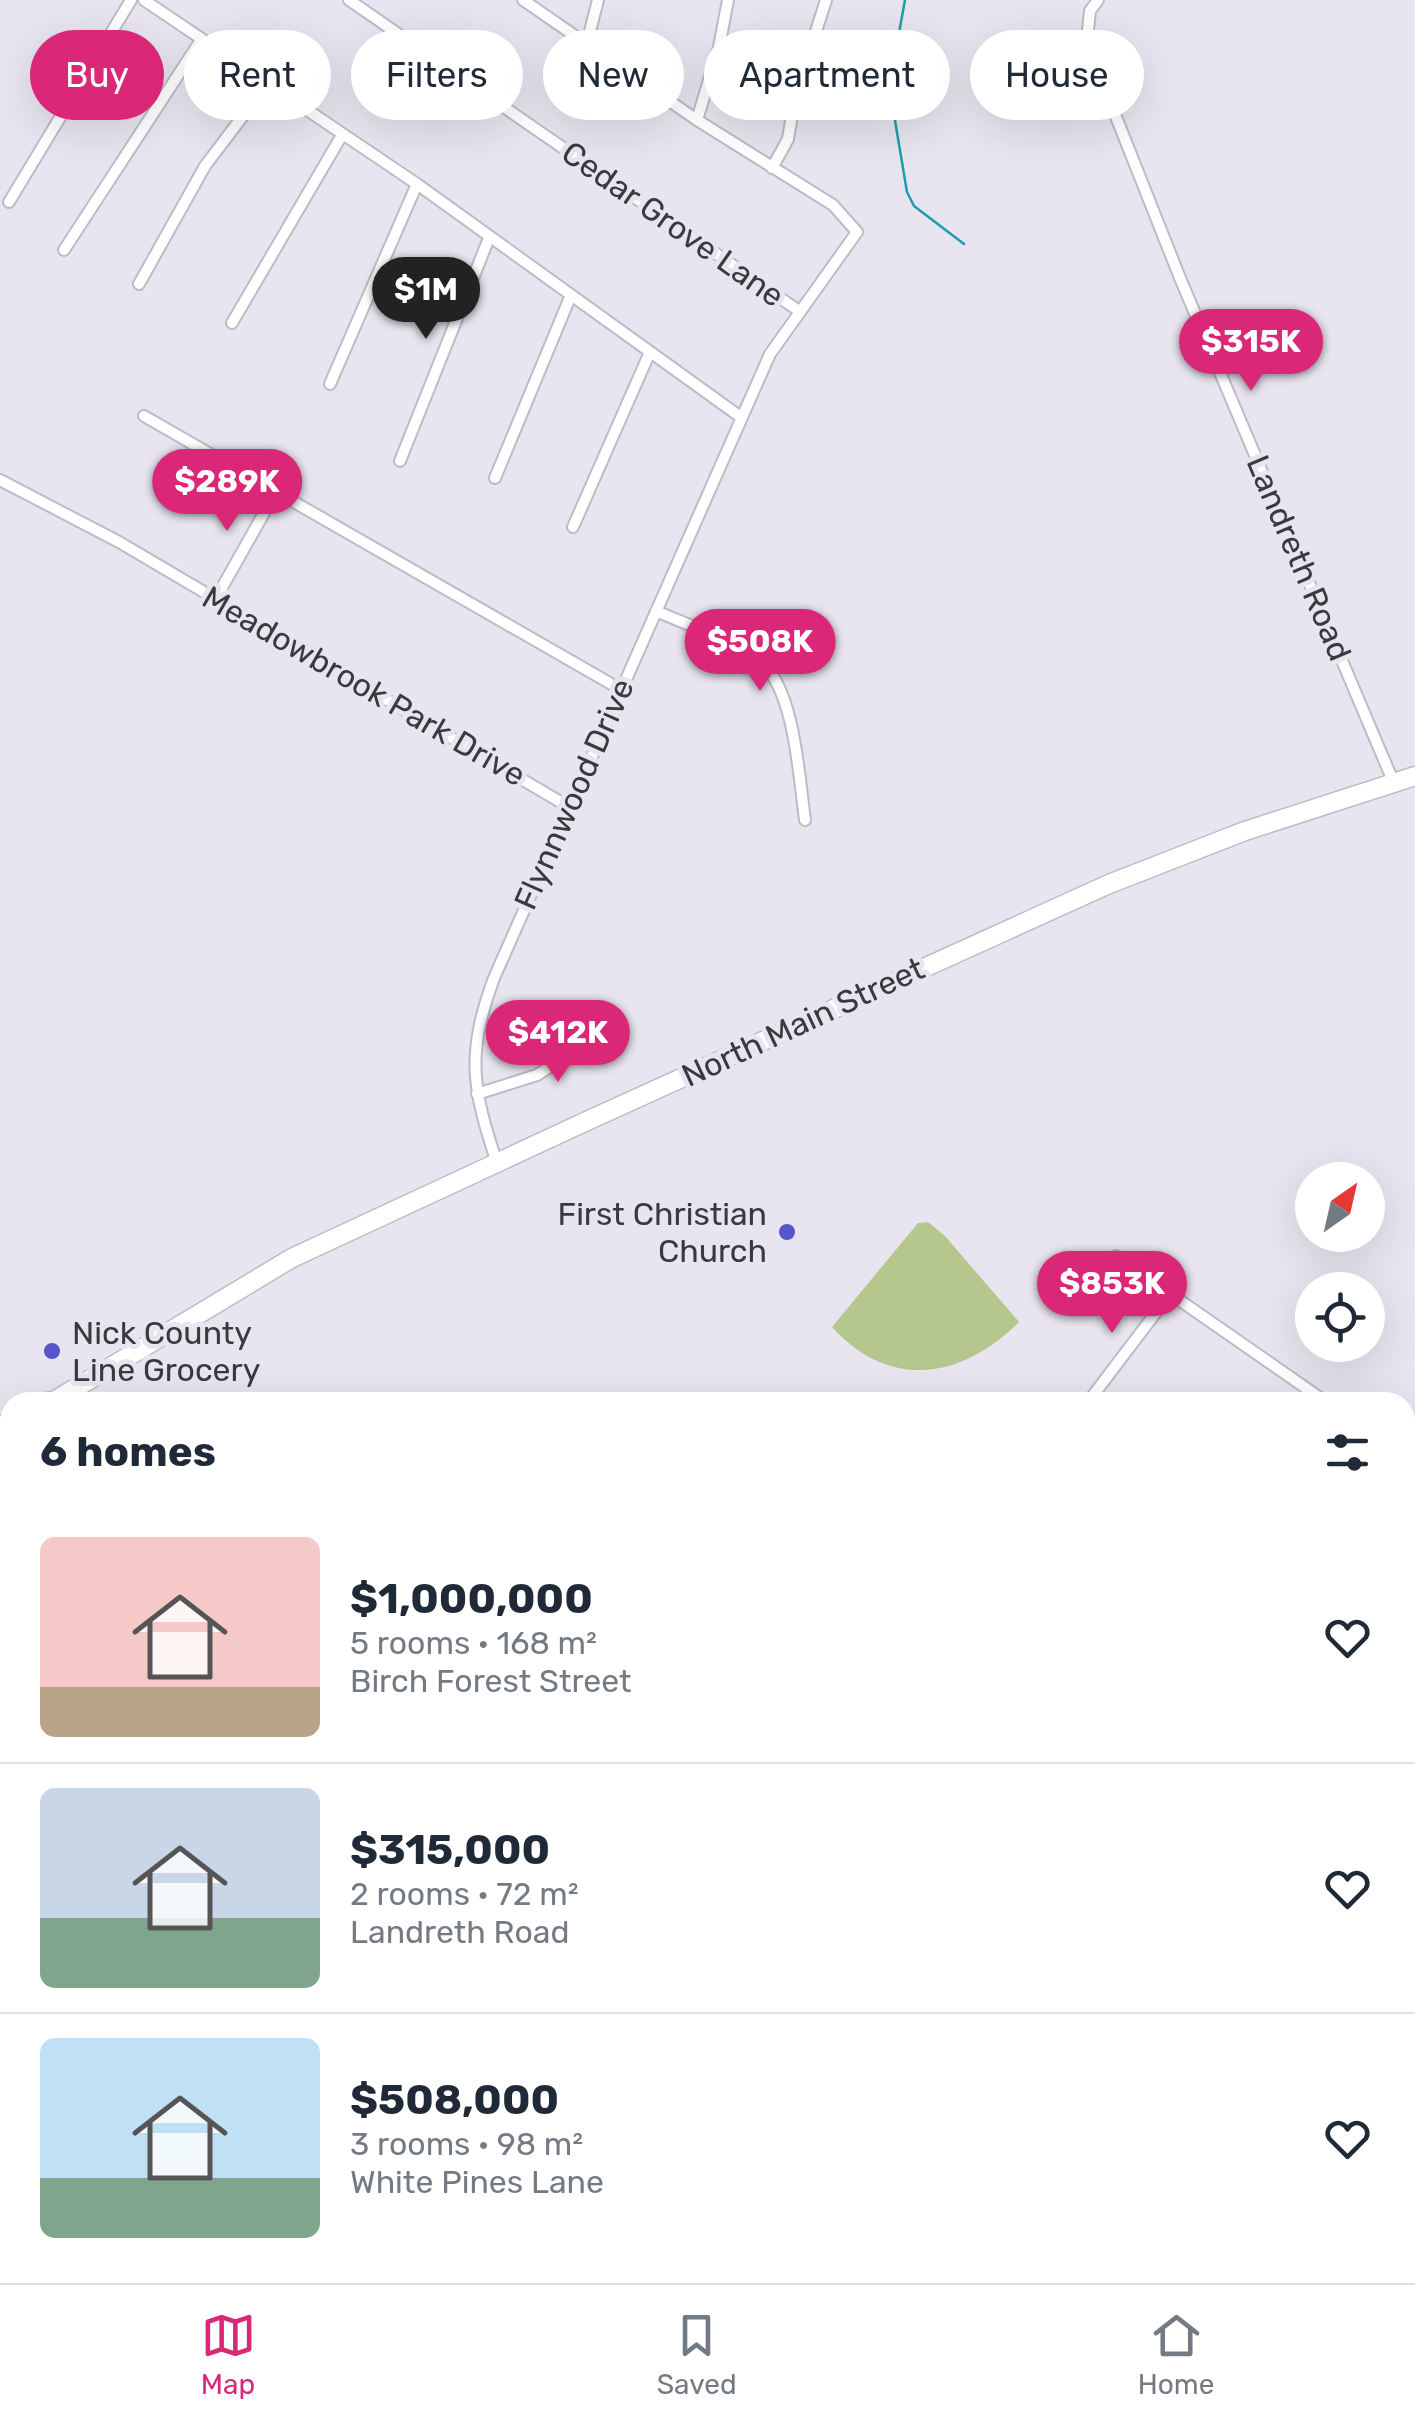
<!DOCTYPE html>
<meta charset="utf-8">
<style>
:root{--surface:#fff;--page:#f2f2f3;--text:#1f2937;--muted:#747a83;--line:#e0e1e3;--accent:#db2777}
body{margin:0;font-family:Rubik,sans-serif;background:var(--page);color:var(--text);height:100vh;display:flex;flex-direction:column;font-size:38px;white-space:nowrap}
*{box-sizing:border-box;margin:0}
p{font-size:32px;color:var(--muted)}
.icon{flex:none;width:55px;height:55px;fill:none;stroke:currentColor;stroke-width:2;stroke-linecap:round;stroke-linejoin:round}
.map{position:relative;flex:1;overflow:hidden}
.panel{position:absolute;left:0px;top:1392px;width:1415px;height:892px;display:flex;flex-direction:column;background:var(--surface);border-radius:30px 30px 0 0;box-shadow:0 10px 40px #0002}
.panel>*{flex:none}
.hud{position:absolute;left:30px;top:30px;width:1355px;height:90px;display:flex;gap:20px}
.needle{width:65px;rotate:34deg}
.tools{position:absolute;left:1295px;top:1162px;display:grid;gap:20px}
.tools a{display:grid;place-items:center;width:90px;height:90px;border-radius:50%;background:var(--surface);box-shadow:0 10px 40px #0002;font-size:50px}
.price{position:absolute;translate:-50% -85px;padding:0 22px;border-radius:35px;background:var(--accent);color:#fff;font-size:32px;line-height:65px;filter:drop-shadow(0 2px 5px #0008)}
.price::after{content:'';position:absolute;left:50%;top:60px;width:30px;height:22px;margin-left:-15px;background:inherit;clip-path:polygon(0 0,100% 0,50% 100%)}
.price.selected{background:#222;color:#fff}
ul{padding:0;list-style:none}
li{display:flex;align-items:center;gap:30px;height:250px;padding:0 40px}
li+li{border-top:2px solid var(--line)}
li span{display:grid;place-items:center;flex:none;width:280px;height:200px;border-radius:15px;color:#555}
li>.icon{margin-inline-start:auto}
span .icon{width:120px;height:120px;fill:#fffc;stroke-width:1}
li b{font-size:42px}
h2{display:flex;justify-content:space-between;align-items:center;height:120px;padding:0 40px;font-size:42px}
.tag{padding:0 35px;border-radius:45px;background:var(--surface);box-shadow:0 10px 40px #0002;font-size:35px;line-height:90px}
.tag.selected{background:var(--accent);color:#fff}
.tabs{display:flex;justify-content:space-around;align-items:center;height:140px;border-top:2px solid var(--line);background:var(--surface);font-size:28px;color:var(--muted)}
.tabs a{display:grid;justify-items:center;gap:5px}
.tabs .selected{color:var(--accent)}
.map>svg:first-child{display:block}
.green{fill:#b5c78d}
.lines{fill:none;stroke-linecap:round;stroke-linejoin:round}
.stream{stroke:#1e9daa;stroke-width:2.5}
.street-casing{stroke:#bebbc6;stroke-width:14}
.secondary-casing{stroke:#bebbc6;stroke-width:19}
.primary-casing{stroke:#bebbc6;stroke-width:21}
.street{stroke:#fff;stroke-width:10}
.secondary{stroke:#fff;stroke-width:15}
.primary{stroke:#fff;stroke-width:18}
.poi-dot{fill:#55c;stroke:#e8e5f0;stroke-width:4}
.labels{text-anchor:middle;stroke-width:10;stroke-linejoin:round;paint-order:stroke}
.street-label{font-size:32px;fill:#3a393d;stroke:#e8e5f0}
.poi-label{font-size:32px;fill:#3a393d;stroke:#e8e5f0;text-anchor:end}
</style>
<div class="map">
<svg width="1415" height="2283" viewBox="0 0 1415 2283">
<rect width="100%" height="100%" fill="#e8e5f0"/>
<path class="green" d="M928,1222L945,1236L1019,1322C962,1379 890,1391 832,1327L918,1223Z
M1405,2009L1415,2010V2283H1233L1237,2275H1405Z"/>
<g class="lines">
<path class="stream" d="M905,0L895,55L887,73L907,192L914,206L964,244
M1405,1698L1415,1703"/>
<defs>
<path id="street" d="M144,0L417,184L742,418
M349,0L799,311
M1098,0L1090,11L1088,30L1105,89L1180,278L1393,781
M587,43L598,0
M697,120L719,47L728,0
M772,168L788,139L795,97L826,0
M9,202L131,0
M64,250L201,40
M139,284L205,166L268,83
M232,323L342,135
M330,384L417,184
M144,416L620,689
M400,461L489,238
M495,478L571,295
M0,480L119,542L569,807
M573,527L650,352
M215,600L277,490
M656,611C685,624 740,643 762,663C795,692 799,778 805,820
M477,1094L537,1075L616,1024
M497,1163C472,1088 466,1054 494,978L770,354L857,232L833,205L697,120L523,0
M1116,1256L1326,1402
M1088,1402L1170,1294
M0,1857L10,1848
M1405,2005L1415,2007
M677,2283L679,2275"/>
<path id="secondary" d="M1035,2275L1041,2283"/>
<path id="primary" d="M47,1402L54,1401L292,1258L589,1120L1109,884L1245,831L1415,776
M0,1427L10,1421
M0,1443L10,1437"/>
</defs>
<use href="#street" class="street-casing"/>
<use href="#secondary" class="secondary-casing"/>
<use href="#primary" class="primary-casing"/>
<use href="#street" class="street"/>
<use href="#secondary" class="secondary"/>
<use href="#primary" class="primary"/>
</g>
<g class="poi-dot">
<circle cx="787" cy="1232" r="10"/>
<circle cx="52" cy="1351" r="10"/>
</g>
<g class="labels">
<g class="street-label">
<text transform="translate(673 224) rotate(35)" y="11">Cedar Grove Lane</text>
<text transform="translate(1299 558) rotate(67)" y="11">Landreth Road</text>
<text transform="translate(364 686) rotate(30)" y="11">Meadowbrook Park Drive</text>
<text transform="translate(574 794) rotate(-66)" y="11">Flynnwood Drive</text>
<text transform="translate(803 1022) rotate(-25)" y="11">North Main Street</text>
</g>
<g class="poi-label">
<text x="767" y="1225">First Christian<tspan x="767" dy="37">Church</tspan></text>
<text x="72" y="1344" text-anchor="start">Nick County<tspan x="72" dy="37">Line Grocery</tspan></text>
</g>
</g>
</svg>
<div class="tools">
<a><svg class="needle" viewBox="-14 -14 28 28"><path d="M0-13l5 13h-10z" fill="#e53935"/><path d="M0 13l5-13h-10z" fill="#747a83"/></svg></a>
<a><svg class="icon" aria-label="locate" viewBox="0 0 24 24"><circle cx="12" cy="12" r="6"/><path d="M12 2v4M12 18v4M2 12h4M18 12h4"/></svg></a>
</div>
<b class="price selected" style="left:426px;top:342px">$1M</b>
<b class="price" style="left:1251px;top:394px">$315K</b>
<b class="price" style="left:227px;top:534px">$289K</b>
<b class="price" style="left:760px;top:694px">$508K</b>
<b class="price" style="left:558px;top:1085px">$412K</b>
<b class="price" style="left:1112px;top:1336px">$853K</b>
<div class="hud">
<a class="tag selected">Buy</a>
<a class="tag">Rent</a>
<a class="tag">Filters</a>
<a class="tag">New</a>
<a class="tag">Apartment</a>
<a class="tag">House</a>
</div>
<section class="panel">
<h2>6 homes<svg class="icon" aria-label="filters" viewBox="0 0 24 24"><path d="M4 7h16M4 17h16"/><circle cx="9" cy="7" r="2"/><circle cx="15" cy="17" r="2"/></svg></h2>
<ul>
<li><span style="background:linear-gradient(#f6c9c9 75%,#b9a48a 0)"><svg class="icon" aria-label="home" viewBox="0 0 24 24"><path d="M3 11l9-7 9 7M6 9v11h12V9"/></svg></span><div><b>$1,000,000</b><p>5 rooms · 168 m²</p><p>Birch Forest Street</p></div><svg class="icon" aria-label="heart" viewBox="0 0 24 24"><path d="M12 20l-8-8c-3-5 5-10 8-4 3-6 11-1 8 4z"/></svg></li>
<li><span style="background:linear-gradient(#c9d6e8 65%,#7fa58c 0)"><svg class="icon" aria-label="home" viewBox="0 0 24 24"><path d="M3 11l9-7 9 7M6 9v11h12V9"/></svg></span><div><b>$315,000</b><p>2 rooms · 72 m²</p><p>Landreth Road</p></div><svg class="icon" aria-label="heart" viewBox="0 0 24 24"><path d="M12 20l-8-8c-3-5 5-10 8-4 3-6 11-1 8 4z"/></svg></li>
<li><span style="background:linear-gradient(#bfe0f5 70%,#7fa58c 0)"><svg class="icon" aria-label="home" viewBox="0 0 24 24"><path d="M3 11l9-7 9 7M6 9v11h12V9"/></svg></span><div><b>$508,000</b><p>3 rooms · 98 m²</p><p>White Pines Lane</p></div><svg class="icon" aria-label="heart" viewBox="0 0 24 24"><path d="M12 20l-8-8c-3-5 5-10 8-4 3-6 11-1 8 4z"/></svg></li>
</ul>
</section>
</div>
<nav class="tabs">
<a class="selected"><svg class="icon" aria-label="map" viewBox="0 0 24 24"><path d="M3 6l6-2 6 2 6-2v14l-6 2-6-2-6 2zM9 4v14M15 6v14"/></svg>Map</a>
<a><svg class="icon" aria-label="saved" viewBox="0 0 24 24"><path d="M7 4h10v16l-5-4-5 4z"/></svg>Saved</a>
<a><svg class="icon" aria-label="home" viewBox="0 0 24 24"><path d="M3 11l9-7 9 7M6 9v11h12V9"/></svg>Home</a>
</nav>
